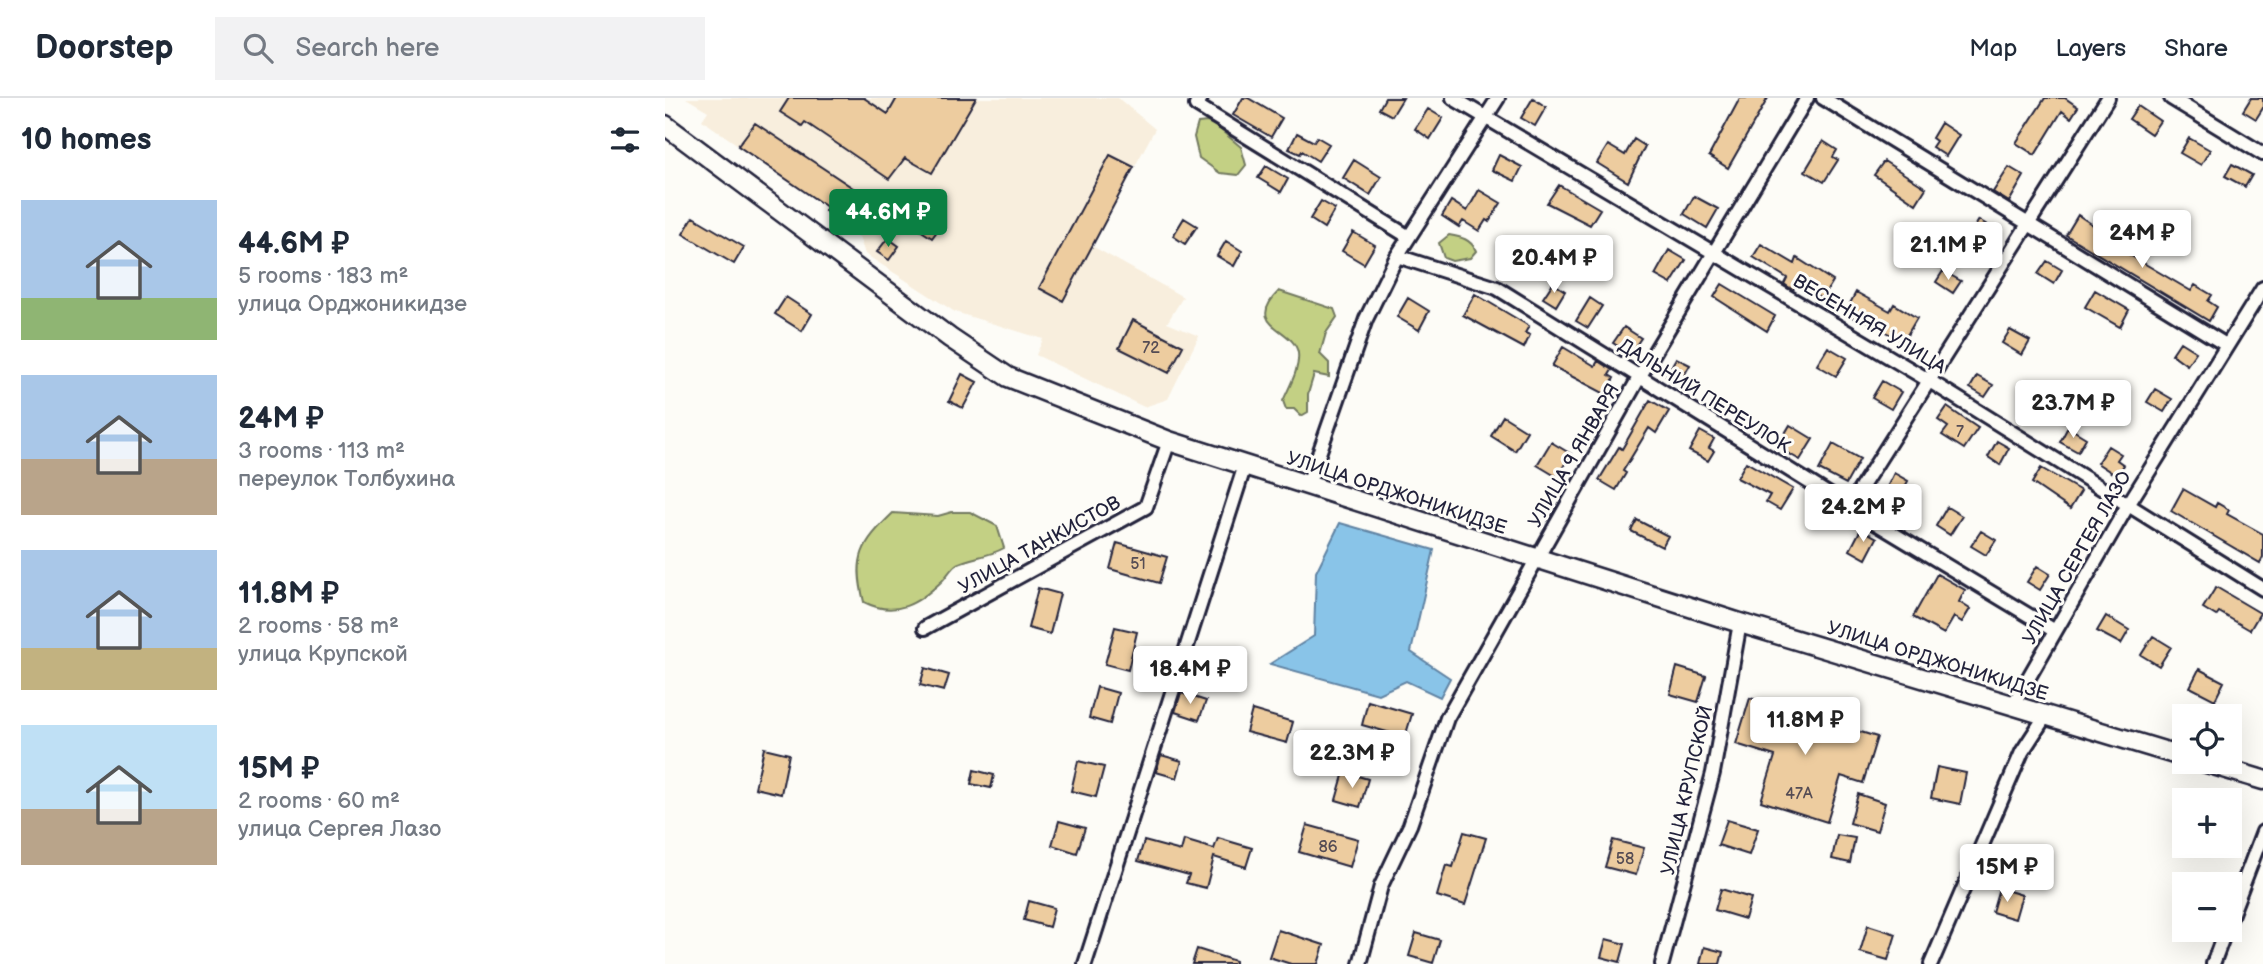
<!DOCTYPE html>
<meta charset="utf-8">
<style>
:root{--surface:#fff;--page:#f2f2f3;--text:#1f2937;--muted:#747a83;--line:#e0e1e3;--accent:#0b8043}
body{margin:0;font-family:"Balsamiq Sans",sans-serif;background:var(--page);color:var(--text);height:100vh;display:flex;flex-direction:column;font-size:26px;white-space:nowrap}
*{box-sizing:border-box;margin:0}
p{font-size:23px;color:var(--muted)}
.icon{flex:none;width:38px;height:38px;fill:none;stroke:currentColor;stroke-width:2;stroke-linecap:round;stroke-linejoin:round}
.map{position:relative;flex:1;overflow:hidden}
.panel{display:flex;flex-direction:column;background:var(--surface);width:665px}
.panel>*{flex:none}
.tools{position:absolute;left:1507px;top:606px;display:grid;gap:14px}
.tools a{display:grid;place-items:center;width:70px;height:70px;border-radius:0px;background:var(--surface);box-shadow:0 7px 28px #0002;font-size:35px}
.price{position:absolute;translate:-50% -60px;padding:0 16px;border-radius:7px;background:#fff;color:#222;font-size:23px;line-height:46px;filter:drop-shadow(0 2px 4px #0008)}
.price::after{content:'';position:absolute;left:50%;top:42px;width:21px;height:16px;margin-left:-10px;background:inherit;clip-path:polygon(0 0,100% 0,50% 100%)}
.price.active{background:var(--accent);color:#fff}
ul{padding:0;list-style:none}
li{display:flex;align-items:center;gap:21px;height:175px;padding:0 21px}
li span{display:grid;place-items:center;flex:none;width:196px;height:140px;border-radius:0px;color:#555}
li>.icon{margin-inline-start:auto}
span .icon{width:84px;height:84px;fill:#fffc;stroke-width:1}
li b{font-size:30px}
h2{display:flex;justify-content:space-between;align-items:center;height:84px;padding:0 21px;font-size:30px}
header{display:flex;align-items:center;gap:42px;box-sizing:border-box;height:98px;padding:0 35px;background:var(--surface);border-bottom:2px solid var(--line)}
header strong{font-size:33px}
nav{display:flex;gap:38px;margin-inline-start:auto;font-size:24px}
.search{width:490px;height:63px;background:var(--page);display:flex;align-items:center;gap:18px;box-sizing:border-box;padding:0 24px;border-radius:0px;color:var(--muted);font-size:26px}
main{display:flex;flex:1;min-height:0}
.map>svg:first-child{display:block}
.built{fill:#f8eedd}
.green{fill:#c3d084;stroke:#727960;stroke-width:2}
.water{fill:#89c4e8;stroke:#6083a3;stroke-width:2}
.building{fill:#edcc9f;stroke:#22223b;stroke-width:2}
.lines{fill:none;stroke-linecap:round;stroke-linejoin:round}
.street-casing{stroke:#22223b;stroke-width:18}
.secondary-casing{stroke:#22223b;stroke-width:23}
.street{stroke:#fdfcf7;stroke-width:12}
.secondary{stroke:#fdfcf7;stroke-width:18}
.labels{text-anchor:middle;stroke-width:6;stroke-linejoin:round;paint-order:stroke}
.number-label{font-size:16px;fill:#554c54}
.street-label{font-size:19px;fill:#22223b;stroke:#fdfcf7}
</style>
<header>
<strong>Doorstep</strong>
<div class="search"><svg class="icon" aria-label="search" viewBox="0 0 24 24"><circle cx="10" cy="10" r="6"/><path d="M15 15l6 6"/></svg>Search here</div>
<nav><a>Map</a><a>Layers</a><a>Share</a></nav>
</header>
<main>
<section class="panel">
<h2>10 homes<svg class="icon" aria-label="filters" viewBox="0 0 24 24"><path d="M4 7h16M4 17h16"/><circle cx="9" cy="7" r="2"/><circle cx="15" cy="17" r="2"/></svg></h2>
<ul>
<li><span style="background:linear-gradient(#a9c7e8 70%,#8fb573 0)"><svg class="icon" aria-label="home" viewBox="0 0 24 24"><path d="M3 11l9-7 9 7M6 9v11h12V9"/></svg></span><div><b>44.6M ₽</b><p>5 rooms · 183 m²</p><p>улица Орджоникидзе</p></div></li>
<li><span style="background:linear-gradient(#a9c7e8 60%,#b9a48a 0)"><svg class="icon" aria-label="home" viewBox="0 0 24 24"><path d="M3 11l9-7 9 7M6 9v11h12V9"/></svg></span><div><b>24M ₽</b><p>3 rooms · 113 m²</p><p>переулок Толбухина</p></div></li>
<li><span style="background:linear-gradient(#a9c7e8 70%,#c2b280 0)"><svg class="icon" aria-label="home" viewBox="0 0 24 24"><path d="M3 11l9-7 9 7M6 9v11h12V9"/></svg></span><div><b>11.8M ₽</b><p>2 rooms · 58 m²</p><p>улица Крупской</p></div></li>
<li><span style="background:linear-gradient(#bfe0f5 60%,#b9a48a 0)"><svg class="icon" aria-label="home" viewBox="0 0 24 24"><path d="M3 11l9-7 9 7M6 9v11h12V9"/></svg></span><div><b>15M ₽</b><p>2 rooms · 60 m²</p><p>улица Сергея Лазо</p></div></li>
</ul>
</section>
<div class="map">
<svg width="1598" height="866" viewBox="0 0 1598 866">
<rect width="100%" height="100%" fill="#fdfcf7"/>
<filter id="ink" filterUnits="userSpaceOnUse"><feTurbulence type="fractalNoise" baseFrequency=".0143" numOctaves="2"/><feDisplacementMap in="SourceGraphic" scale="14" xChannelSelector="R" yChannelSelector="G"/><feConvolveMatrix kernelMatrix="1 2 1 2 8 2 1 2 1" color-interpolation-filters="sRGB"/></filter>
<g filter="url(#ink)">
<path class="built" d="M21,0H453L490,31L427,148L518,199L502,225L534,238L503,301L479,309L371,257L378,241L290,214L200,156L193,136L160,113L159,107L37,22L43,13Z"/>
<path class="green" d="M542,24L551,28L576,49L581,67L573,77L555,75L534,60L529,39L533,25Z
M784,137C796,139 806,141 811,153L805,160L787,163L779,160L774,145Z
M614,193L669,211L672,219L661,235L655,256L664,265V279L649,276L643,296V314L636,318L629,311H621L618,303C624,289 635,271 633,255C629,229 578,229 614,193Z
M287,414H305L332,428L339,450C323,459 306,459 292,466C286,470 282,478 277,483C253,506 230,520 199,504C188,459 196,446 228,415L273,418Z"/>
<path class="water" d="M675,425L769,452L746,554L785,580L775,599L741,583L713,596L605,566L649,538L651,474Z"/>
<path class="building" d="M124,0H199L223,16L232,0H311L267,75L240,60L224,81L140,24L137,28L115,14Z
M578,0H583L617,20L606,39L568,17Z
M720,0H738L727,18L714,11Z
M868,0L881,9L870,28L856,20Z
M1075,0H1103L1063,70L1044,58Z
M1380,0H1400L1413,9L1406,20L1397,13L1370,57L1351,45Z
M1586,0H1598V10L1591,21L1578,13Z
M1473,8L1495,23L1486,36L1464,21Z
M763,11L778,20L765,41L750,31Z
M90,25L203,100L196,108L207,116L193,136L160,113L162,109L73,48Z
M1276,25L1294,37L1281,58L1267,49L1271,43L1267,40Z
M632,35L649,44L652,39L664,46L653,63L637,53L635,56L624,51Z
M1524,40L1545,52L1536,67L1515,55Z
M969,41L980,48L963,84L932,65L943,47L960,57Z
M1158,43L1172,52L1168,59L1173,62L1159,84L1140,73Z
M445,57L469,69L398,203L374,190Z
M834,57L857,69L850,83L827,72Z
M689,62L716,79L705,97L678,80Z
M1219,63L1261,90L1251,106L1209,77Z
M1567,66L1587,77L1580,89L1560,78Z
M601,68L623,81L616,94L593,80Z
M1344,69L1359,78L1344,104L1328,94Z
M894,87L935,111L925,127L882,105Z
M814,92L836,105L824,124L821,122L814,133L798,123L794,129L777,118L786,103L802,113Z
M1029,98L1053,111L1042,130L1019,116Z
M656,103L670,111L659,130L645,121Z
M254,108L278,125L267,140L243,124Z
M1413,117L1431,129L1428,134L1453,150L1526,193L1530,187L1547,197L1543,203L1552,209L1544,223L1401,137Z
M28,119L79,149L69,166L18,136Z
M519,120L532,128L520,146L508,138Z
M1314,122L1327,130L1313,153L1300,145Z
M688,134L710,147L699,166L677,153Z
M223,140L234,148L224,162L212,154Z
M561,143L577,153L569,168L552,158Z
M1096,146L1130,166L1132,160L1168,183L1157,201L1132,185L1128,192L1119,186L1122,180L1088,159Z
M1004,152L1021,162L1006,186L990,177Z
M1382,163L1397,172L1389,186L1373,176Z
M1278,173L1296,183L1288,195L1271,184Z
M888,185L900,193L891,208L878,200Z
M1057,186L1110,218L1102,233L1049,199Z
M1430,192L1464,212L1455,229L1420,209Z
M1191,194L1225,213L1229,206L1252,220L1238,244L1200,222L1198,225L1180,215Z
M810,196L864,228L860,235L865,237L859,250L798,217Z
M121,199L147,216L137,233L110,216Z
M743,200L764,213L754,232L732,219Z
M925,200L937,208L923,230L911,223Z
M468,222L518,248L504,275L454,250Z
M959,229L976,240L965,256L948,245Z
M1345,232L1365,243L1357,257L1337,245Z
M1515,244L1531,254L1522,267L1507,256Z
M898,249L930,268L933,263L947,272L944,277L949,280L940,296L887,268Z
M1163,249L1182,260L1171,278L1152,267Z
M1011,260L1025,267L1014,286L1001,278Z
M297,276L312,284L298,310L284,303Z
M1312,278L1328,287L1320,299L1305,290Z
M1217,283L1236,294L1226,311L1207,300Z
M1490,291L1507,301L1499,314L1482,304Z
M985,302L1004,313L991,335L984,330L958,373L961,375L951,392L934,382L954,349L957,351Z
M1282,309L1313,330L1299,351L1277,337L1283,329L1273,322Z
M838,318L862,333L850,353L826,338Z
M1125,327L1148,341L1135,362L1112,349Z
M1403,329L1421,340L1413,354L1395,344Z
M1035,333L1049,341L1044,350L1049,353L1043,363L1024,353Z
M1332,343L1344,350L1335,367L1323,359Z
M886,344L906,356L892,379L872,367Z
M1168,346L1195,361L1181,386L1154,372Z
M1443,348L1456,356L1452,362L1459,367L1452,378L1432,365Z
M1081,364L1128,391L1115,412L1101,404L1105,397L1072,380Z
M1376,370L1416,393L1405,411L1367,385Z
M1229,375L1243,383L1232,405L1218,397Z
M1518,391L1550,409L1552,405L1564,412L1562,416L1598,436V459L1595,465L1506,413Z
M1282,409L1297,418L1285,437L1271,428Z
M972,422L1003,438L997,449L966,433Z
M1196,431L1212,440L1201,461L1185,452Z
M1316,433L1331,442L1321,457L1306,448Z
M452,445L502,459L494,485L445,471Z
M1372,468L1385,476L1375,492L1362,484Z
M1272,476L1300,492L1294,504L1305,511L1297,524L1289,519L1279,536L1248,519Z
M1551,489L1595,515L1585,532L1554,514L1551,518L1538,510Z
M373,490L395,496L385,536L363,530Z
M1441,518L1464,532L1456,546L1432,533Z
M450,529L472,534L463,572L440,566Z
M1488,538L1506,549L1494,568L1476,557Z
M1012,569L1041,578L1033,604L1005,596Z
M260,570L284,577L279,593L255,587Z
M1534,571L1559,584L1550,602L1525,589Z
M432,589L453,595L445,626L424,620Z
M516,595L541,603L534,622L510,614Z
M1085,600L1212,639L1198,685L1176,678L1162,724L1096,703L1110,658L1071,646Z
M703,603L747,616L740,639L697,627Z
M587,612L628,624L622,645L581,634Z
M99,650L124,656L116,696L90,690Z
M496,657L517,663L512,680L491,674Z
M413,663L439,669L431,699L406,693Z
M1272,669L1301,675L1295,706L1266,700Z
M309,672L329,677L326,690L306,686Z
M679,674L703,681L695,709L671,702Z
M1193,696L1220,705L1212,733L1185,725Z
M1062,722L1093,731L1084,757L1053,747Z
M394,723L420,730L412,755L387,747Z
M642,727L693,741L685,769L634,754Z
M799,734L821,740L800,807L772,798L781,767L788,769Z
M1172,737L1190,740L1185,765L1167,761Z
M553,740L587,750L581,769L549,759L541,790L521,785L524,777L473,763L479,743L516,753L519,742L549,751Z
M948,742L979,750L971,777L940,769Z
M1334,790L1357,797L1350,821L1327,814Z
M1056,791L1086,800L1080,821L1050,812Z
M364,803L389,810L384,829L359,822Z
M1203,827L1231,836L1223,862L1195,854Z
M613,832L659,847L653,866H626L604,859Z
M751,835L775,842L768,865L744,858Z
M941,841L960,846L955,864L936,859Z
M1039,849L1058,854L1055,866H1035Z
M532,851L570,863V866H527Z"/>
<g class="lines">
<defs>
<path id="street" d="M536,0L531,7L744,139
M788,0L1263,282L1598,491
M1158,0L1561,247
M1506,0L1598,56
M732,158L832,190L1184,409L1390,533
M643,387L701,221L732,158L833,0
M1184,409L1443,0
M260,530L481,409L504,343
M1349,605L1463,407L1598,190
M1564,823L1598,734
M420,866L580,367
M695,866L716,788L745,727L782,620L975,278L1142,0
M997,866L1048,675L1075,525
M1266,866L1357,654L1381,617
M1548,866L1561,831"/>
<path id="secondary" d="M0,27L285,240L343,279L504,343L1075,525L1519,659
M1535,663L1598,682"/>
</defs>
<use href="#street" class="street-casing"/>
<use href="#secondary" class="secondary-casing"/>
<use href="#street" class="street"/>
<use href="#secondary" class="secondary"/>
</g>
</g>
<g class="labels">
<g class="number-label">
<text x="486" y="255">72</text>
<text x="1295" y="339">7</text>
<text x="473" y="471">51</text>
<text x="1134" y="701">47А</text>
<text x="663" y="754">86</text>
<text x="960" y="766">58</text>
</g>
<g class="street-label">
<text transform="translate(1205 225) rotate(31)" y="7">ВЕСЕННЯЯ УЛИЦА</text>
<text transform="translate(1040 297) rotate(32)" y="7">ДАЛЬНИЙ ПЕРЕУЛОК</text>
<text transform="translate(908 357) rotate(-60)" y="7">УЛИЦА 9 ЯНВАРЯ</text>
<text transform="translate(732 394) rotate(18)" y="7">УЛИЦА ОРДЖОНИКИДЗЕ</text>
<text transform="translate(374 446) rotate(-29)" y="7">УЛИЦА ТАНКИСТОВ</text>
<text transform="translate(1411 459) rotate(-60)" y="7">УЛИЦА СЕРГЕЯ ЛАЗО</text>
<text transform="translate(1273 562) rotate(17)" y="7">УЛИЦА ОРДЖОНИКИДЗЕ</text>
<text transform="translate(1021 692) rotate(-77)" y="7">УЛИЦА КРУПСКОЙ</text>
</g>
</g>
</svg>
<div class="tools">
<a><svg class="icon" aria-label="locate" viewBox="0 0 24 24"><circle cx="12" cy="12" r="6"/><path d="M12 2v4M12 18v4M2 12h4M18 12h4"/></svg></a>
<a>+</a>
<a>−</a>
</div>
<b class="price active" style="left:223px;top:151px">44.6M ₽</b>
<b class="price" style="left:1477px;top:172px">24M ₽</b>
<b class="price" style="left:1283px;top:184px">21.1M ₽</b>
<b class="price" style="left:889px;top:197px">20.4M ₽</b>
<b class="price" style="left:1408px;top:342px">23.7M ₽</b>
<b class="price" style="left:1198px;top:446px">24.2M ₽</b>
<b class="price" style="left:525px;top:608px">18.4M ₽</b>
<b class="price" style="left:1140px;top:659px">11.8M ₽</b>
<b class="price" style="left:687px;top:692px">22.3M ₽</b>
<b class="price" style="left:1342px;top:806px">15M ₽</b>
</div>
</main>
